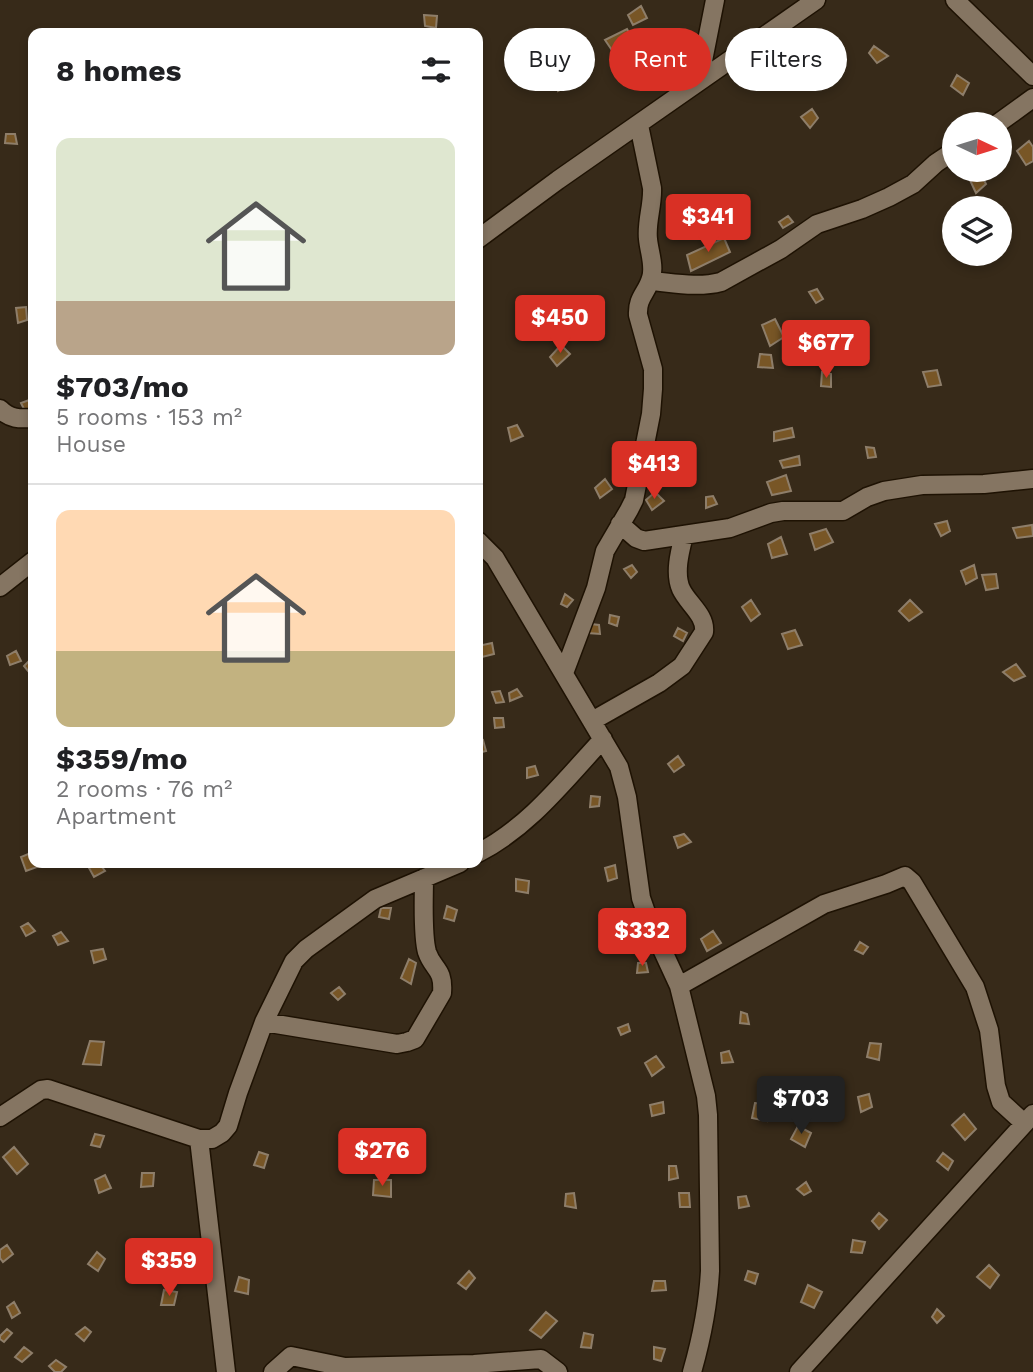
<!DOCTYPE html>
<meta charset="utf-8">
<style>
:root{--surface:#fff;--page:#f6f6f6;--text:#202124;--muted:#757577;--line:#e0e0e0;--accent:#d93025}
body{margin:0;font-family:"Work Sans",sans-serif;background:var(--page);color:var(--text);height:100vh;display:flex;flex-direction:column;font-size:26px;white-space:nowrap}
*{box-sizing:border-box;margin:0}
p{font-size:23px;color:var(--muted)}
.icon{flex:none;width:38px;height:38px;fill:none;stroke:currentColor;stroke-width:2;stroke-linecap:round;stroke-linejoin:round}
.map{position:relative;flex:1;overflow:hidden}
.side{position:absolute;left:28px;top:28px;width:455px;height:840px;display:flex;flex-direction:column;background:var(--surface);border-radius:14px;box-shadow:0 4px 10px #0003}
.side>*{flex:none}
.banner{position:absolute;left:504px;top:28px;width:424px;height:63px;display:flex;gap:14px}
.needle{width:46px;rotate:94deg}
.controls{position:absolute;left:942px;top:112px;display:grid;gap:14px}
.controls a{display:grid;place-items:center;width:70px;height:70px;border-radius:50%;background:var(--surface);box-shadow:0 4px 10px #0003;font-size:35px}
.price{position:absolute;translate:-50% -60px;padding:0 16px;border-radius:7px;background:var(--accent);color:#fff;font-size:23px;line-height:46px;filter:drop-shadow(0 2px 4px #0008)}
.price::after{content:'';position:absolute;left:50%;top:42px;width:21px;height:16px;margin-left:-10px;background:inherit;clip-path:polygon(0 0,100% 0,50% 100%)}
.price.selected{background:#222;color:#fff}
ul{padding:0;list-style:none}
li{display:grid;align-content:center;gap:14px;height:371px;padding:0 28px}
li+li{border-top:2px solid var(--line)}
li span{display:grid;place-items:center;height:217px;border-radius:14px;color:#555}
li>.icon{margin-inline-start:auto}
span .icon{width:126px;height:126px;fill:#fffc;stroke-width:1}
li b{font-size:30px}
h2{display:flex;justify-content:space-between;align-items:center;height:84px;padding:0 28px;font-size:30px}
.pill{padding:0 24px;border-radius:32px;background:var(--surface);box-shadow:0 4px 10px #0003;font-size:24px;line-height:63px}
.pill.selected{background:var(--accent);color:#fff}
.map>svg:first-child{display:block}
.building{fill:#785626;stroke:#8e7e6a;stroke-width:2}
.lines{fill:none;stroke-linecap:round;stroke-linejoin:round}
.minor-casing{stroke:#1e1203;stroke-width:21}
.minor{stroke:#857562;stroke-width:18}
</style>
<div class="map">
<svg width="1033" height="1372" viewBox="0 0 1033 1372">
<rect width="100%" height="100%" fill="#372a19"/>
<path class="building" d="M641,6L647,18L633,25L628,15Z
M424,15L437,16L436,28L425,26Z
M627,29L641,56L622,65L605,40Z
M524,35L534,43L528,51L518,40Z
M874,46L888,56L877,63L869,53Z
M567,75L571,84L558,91L555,81Z
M957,75L969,83L963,95L951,86Z
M812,109L818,118L810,128L801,117Z
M6,134H15L17,144L5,143Z
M1029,141L1033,147V161L1026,165L1017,151Z
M979,170L986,184L976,193L969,178Z
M788,216L793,222L783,228L779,222Z
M724,238L730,252L691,271L687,255Z
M817,289L823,299L816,303L809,292Z
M26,307L27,320L18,323L16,308Z
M775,319L784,337L770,346L762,325Z
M561,345L570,354L557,366L550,357Z
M760,354L771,355L773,368L758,367Z
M937,370L941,385L928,387L923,372Z
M822,372L831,374V387L821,386Z
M32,399L33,409L26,413L21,403Z
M517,425L523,436L511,441L508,428Z
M792,428L794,437L774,441V432Z
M866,447L874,448L876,457L868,458Z
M799,456L800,465L783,468L780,461Z
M786,475L791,491L772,495L767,482Z
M605,479L612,489L600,498L595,488Z
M655,492L664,501L652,510L646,500Z
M713,496L717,504L706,508V497Z
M947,521L950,531L941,536L935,524Z
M1032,525L1033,536L1017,538L1013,528Z
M826,529L833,542L815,550L810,534Z
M781,537L787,554L772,558L768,544Z
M632,565L637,572L631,578L624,569Z
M974,565L977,578L966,584L961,571Z
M996,574L998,588L986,590L982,575Z
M565,594L573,600L567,607L561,604Z
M751,600L760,614L751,621L742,607Z
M910,600L922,612L909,621L899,611Z
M610,615L619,617L617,626L609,623Z
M591,624L599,625L600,634L588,633Z
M678,628L687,633L683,641L674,636Z
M795,630L802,645L788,649L782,634Z
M492,643L494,654L478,658V646Z
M16,651L21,661L10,665L7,656Z
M30,660L33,663V677L24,666Z
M1016,664L1025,676L1014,681L1003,672Z
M517,689L522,696L510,701L509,693Z
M500,691L504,702L496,703L492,692Z
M494,718H503L504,727L495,728Z
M483,740L486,751L478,753V741Z
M678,756L684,765L674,772L668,764Z
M535,766L538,775L527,778V768Z
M591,796L600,797L599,806L590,807Z
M684,834L691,842L678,848L674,837Z
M33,852V863H39L40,866L26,871L21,857Z
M99,863L105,871L94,877L89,868Z
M615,865L617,878L608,881L605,868Z
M516,879L529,881L528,893L516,891Z
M447,906L457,910L454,921L444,918Z
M381,908H391L389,919L379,917Z
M28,923L35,931L26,936L21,927Z
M713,931L721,943L707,951L701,939Z
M61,932L68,941L58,945L53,936Z
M612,932L621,933L620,941L611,940Z
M860,942L868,947L863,954L855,950Z
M103,949L106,959L94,963L91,951Z
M409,959L416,963L411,984L401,978Z
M638,963H646L648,972L637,973Z
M339,987L345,994L338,1000L331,993Z
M741,1012L747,1014L749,1024L740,1023Z
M628,1024L630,1031L621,1035L618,1028Z
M90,1041L104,1042L101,1065L83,1064Z
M870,1043L881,1044L879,1060L867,1057Z
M729,1051L733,1062L722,1063L721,1053Z
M656,1056L664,1067L652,1076L645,1063Z
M869,1094L872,1107L861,1112L858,1097Z
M663,1102L664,1113L652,1116L650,1105Z
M755,1103L769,1105L767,1121L752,1118Z
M964,1114L976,1129L965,1140L952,1125Z
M798,1126L811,1133L805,1147L791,1139Z
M95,1134L104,1136L100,1147L91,1145Z
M14,1147L28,1164L17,1174L3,1157Z
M259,1152L268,1155L264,1168L254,1165Z
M943,1153L953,1161L948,1170L937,1161Z
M669,1166H676L678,1178L669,1180Z
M142,1173H154L153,1186L141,1187Z
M105,1175L111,1188L99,1193L95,1180Z
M374,1180H391V1197L373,1195Z
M806,1182L811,1191L804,1195L797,1189Z
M574,1193L576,1208L565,1206L566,1194Z
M679,1193H689L690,1207H680Z
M746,1196L749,1206L739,1208L738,1197Z
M879,1213L887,1220L879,1229L872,1221Z
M853,1240L865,1242L862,1253L851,1252Z
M7,1245L13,1254L3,1262L0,1258V1250Z
M97,1252L105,1259L98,1271L88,1264Z
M989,1265L999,1275L990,1288L977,1277Z
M469,1271L475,1278L466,1289L458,1283Z
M748,1271L758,1274L755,1284L745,1280Z
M239,1277L249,1280L248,1294L235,1291Z
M654,1281H665L666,1290L652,1291Z
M808,1285L822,1292L814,1308L801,1302Z
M164,1290L177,1292L174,1305H161Z
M14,1302L20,1313L12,1318L7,1307Z
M937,1309L944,1316L937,1323L932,1317Z
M546,1312L557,1321L541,1338L530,1330Z
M85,1327L91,1332L84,1341L76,1334Z
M7,1329L12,1333L4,1342L0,1339V1336Z
M584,1333L593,1335L591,1348L581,1347Z
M24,1347L32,1353L22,1362L15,1357Z
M654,1347L665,1349L661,1361L654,1359Z
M56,1360L66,1367L61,1372H55L49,1366Z"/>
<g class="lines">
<defs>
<path id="minor" d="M955,0L1033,76
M699,81L715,0
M997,124L1033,98
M478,239L558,180L816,0
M651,281C674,283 698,288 721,282L781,249L817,224L862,209L889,197L913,184L936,163L954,151
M0,409C10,419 19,419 33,418
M620,524L636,538L644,541L730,528L771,513L783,511H843L867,497L884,491L922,485L984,484L1033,479
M478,541L495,558L619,767L627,797L641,898L649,921L679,986L706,1096L708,1115L710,1271C708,1308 702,1337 692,1372
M0,587L33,561
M564,673L596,588L605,551L629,510L634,500L651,414L653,389V369L638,315C637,297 647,293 651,278C655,266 649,251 648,239C646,222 653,205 652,188L639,125
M592,721L659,683L682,666L704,632C706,615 688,604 681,589C674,573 680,551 684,535
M478,853C529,827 564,781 603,739
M679,986L824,904L886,884L905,876L912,882L975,987L989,1030L996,1086L1001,1102L1024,1123
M264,1022L397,1044L407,1042L415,1039L442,993C444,968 433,970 427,952C422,934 424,897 424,878
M0,1117L41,1090L48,1089L199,1139H212L222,1133L228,1126L238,1093L264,1022L294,961L306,949L375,899L460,863
M199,1139L226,1372
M273,1372L291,1356L345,1367L474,1364L541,1359L558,1372
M799,1372L1033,1114"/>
</defs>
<use href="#minor" class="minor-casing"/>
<use href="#minor" class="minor"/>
</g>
</svg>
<div class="controls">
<a><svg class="needle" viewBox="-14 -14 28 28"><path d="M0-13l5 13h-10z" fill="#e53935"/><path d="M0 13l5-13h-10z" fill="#757577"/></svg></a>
<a><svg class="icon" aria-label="layers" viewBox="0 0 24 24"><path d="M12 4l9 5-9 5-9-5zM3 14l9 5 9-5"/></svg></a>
</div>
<b class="price" style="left:708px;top:254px">$341</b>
<b class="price" style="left:560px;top:355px">$450</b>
<b class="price" style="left:826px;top:380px">$677</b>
<b class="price" style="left:654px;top:501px">$413</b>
<b class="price" style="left:642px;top:968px">$332</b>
<b class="price selected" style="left:801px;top:1136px">$703</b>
<b class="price" style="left:382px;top:1188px">$276</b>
<b class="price" style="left:169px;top:1298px">$359</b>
<div class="banner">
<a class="pill">Buy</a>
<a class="pill selected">Rent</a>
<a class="pill">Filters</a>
</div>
<section class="side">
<h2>8 homes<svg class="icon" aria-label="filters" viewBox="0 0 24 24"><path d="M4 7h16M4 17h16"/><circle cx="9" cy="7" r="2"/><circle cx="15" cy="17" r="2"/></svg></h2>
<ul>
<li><span style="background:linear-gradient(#dfe7d0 75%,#b9a48a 0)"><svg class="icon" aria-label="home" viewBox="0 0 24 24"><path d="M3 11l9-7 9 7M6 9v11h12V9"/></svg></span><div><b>$703/mo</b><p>5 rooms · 153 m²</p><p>House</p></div></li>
<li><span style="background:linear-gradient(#ffd9b3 65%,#c2b280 0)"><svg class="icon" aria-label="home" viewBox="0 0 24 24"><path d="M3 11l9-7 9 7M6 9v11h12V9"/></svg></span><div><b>$359/mo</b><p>2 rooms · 76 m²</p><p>Apartment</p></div></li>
</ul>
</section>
</div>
